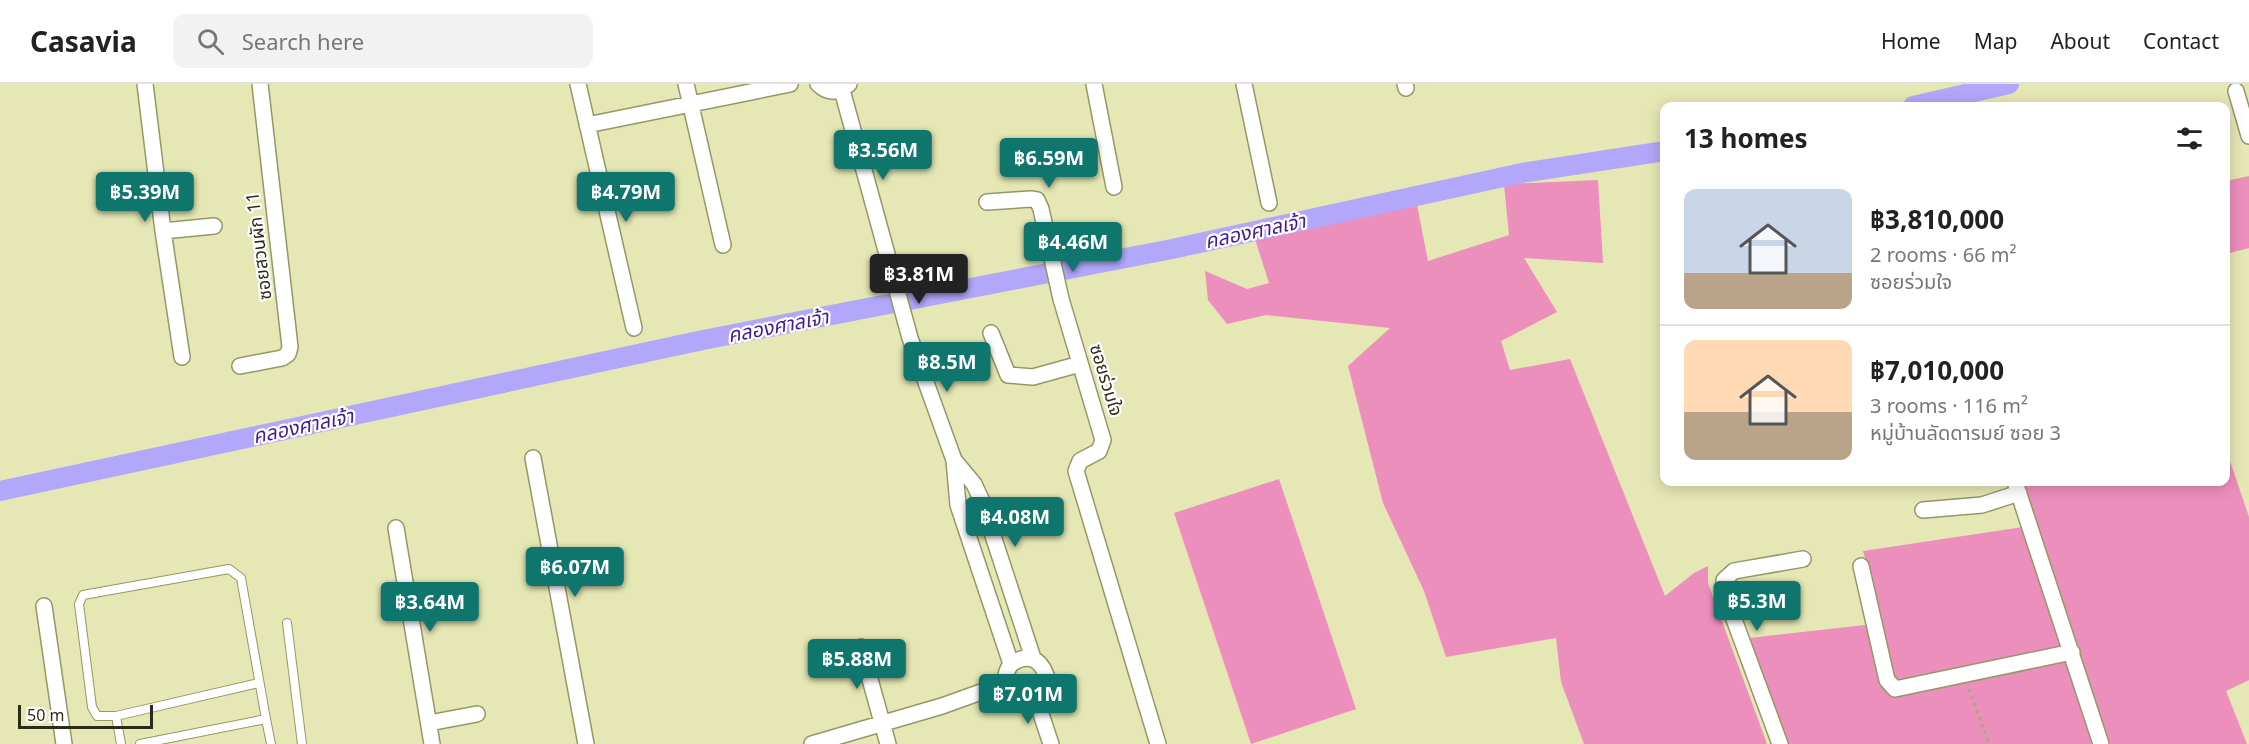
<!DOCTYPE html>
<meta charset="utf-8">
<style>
:root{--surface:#fff;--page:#f2f2f2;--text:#222;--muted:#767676;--line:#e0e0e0;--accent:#0f766e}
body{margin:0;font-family:"Noto Sans","Noto Sans Thai",sans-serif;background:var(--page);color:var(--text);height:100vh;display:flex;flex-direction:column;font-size:22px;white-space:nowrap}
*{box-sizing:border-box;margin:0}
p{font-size:20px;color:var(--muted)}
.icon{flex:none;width:33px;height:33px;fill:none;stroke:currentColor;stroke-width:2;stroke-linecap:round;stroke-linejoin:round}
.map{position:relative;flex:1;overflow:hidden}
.panel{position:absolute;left:1660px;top:18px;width:570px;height:384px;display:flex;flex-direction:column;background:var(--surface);border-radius:12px;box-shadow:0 3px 15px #0003}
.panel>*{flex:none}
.scale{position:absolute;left:18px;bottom:15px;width:135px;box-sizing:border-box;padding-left:6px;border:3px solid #2b2b17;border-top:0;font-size:16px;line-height:21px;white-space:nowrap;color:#2b2b17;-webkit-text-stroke:4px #fff;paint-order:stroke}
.price{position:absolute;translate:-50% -51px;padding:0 14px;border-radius:6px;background:var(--accent);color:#fff;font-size:20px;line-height:39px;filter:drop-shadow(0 2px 3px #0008)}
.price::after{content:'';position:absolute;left:50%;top:36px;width:18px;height:14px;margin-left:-9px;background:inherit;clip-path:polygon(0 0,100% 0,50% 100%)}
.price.current{background:#222;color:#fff}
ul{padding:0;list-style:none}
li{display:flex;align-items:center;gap:18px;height:150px;padding:0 24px}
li+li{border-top:2px solid var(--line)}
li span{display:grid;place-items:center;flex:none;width:168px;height:120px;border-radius:12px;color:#555}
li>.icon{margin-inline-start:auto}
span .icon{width:72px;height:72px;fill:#fffc;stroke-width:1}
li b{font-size:26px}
h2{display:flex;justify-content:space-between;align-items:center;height:72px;padding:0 24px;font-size:26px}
header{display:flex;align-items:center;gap:36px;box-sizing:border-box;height:84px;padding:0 30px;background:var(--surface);border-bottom:2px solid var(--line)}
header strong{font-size:28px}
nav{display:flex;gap:33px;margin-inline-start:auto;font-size:21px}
.search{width:420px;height:54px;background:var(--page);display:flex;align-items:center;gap:15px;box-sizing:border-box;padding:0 21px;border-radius:12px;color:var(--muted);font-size:22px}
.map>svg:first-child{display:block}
.green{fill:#ed8fbd}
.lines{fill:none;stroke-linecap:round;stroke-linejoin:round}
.canal{stroke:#b2a7fa;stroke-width:20}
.lane-casing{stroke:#959767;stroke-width:10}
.street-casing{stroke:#959767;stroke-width:18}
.path{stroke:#a7a87f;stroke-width:3;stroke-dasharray:3 4.5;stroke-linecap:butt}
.lane{stroke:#fff;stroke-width:8}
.street{stroke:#fff;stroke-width:15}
.labels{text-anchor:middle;stroke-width:4.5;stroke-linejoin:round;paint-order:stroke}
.street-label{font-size:18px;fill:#2b2b17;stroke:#fff}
.water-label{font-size:20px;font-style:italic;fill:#431a92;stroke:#fff}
</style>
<header>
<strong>Casavia</strong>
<div class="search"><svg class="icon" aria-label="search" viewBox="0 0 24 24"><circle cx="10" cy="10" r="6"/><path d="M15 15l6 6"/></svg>Search here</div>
<nav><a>Home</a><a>Map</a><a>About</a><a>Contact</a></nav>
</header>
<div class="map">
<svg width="2249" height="660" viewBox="0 0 2249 660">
<rect width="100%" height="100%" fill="#e5e7b4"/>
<path class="green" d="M2249,92V164L2226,170V97Z
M1598,96L1603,179L1524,174L1557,228L1501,257L1510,286L1570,275L1665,512L1694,489L1708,482V499L1767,660H1584L1561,598L1556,554L1446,573L1424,507L1383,419L1348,282L1390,244L1266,231L1227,240L1208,216L1205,187L1247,205L1269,199L1255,155L1417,121L1428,177L1509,151L1504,100Z
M2226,365L2249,433V596L2226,607L2247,660H2110L2019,398H2226Z
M1279,395L1356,625L1251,660L1174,429Z
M2023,443L2096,660H1787L1750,554L1882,539L1863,467Z"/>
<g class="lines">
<path class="canal" d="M1913,22L2009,0
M0,407L703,256L1172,165L1522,89L1665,67"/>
<defs>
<path id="lane" d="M287,539L302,660
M116,632L121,660
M266,635L271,660
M140,660L266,635L241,494L229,485L83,511L79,520L92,623L97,632H116L259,599"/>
<path id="street" d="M145,0L163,147L182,273
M578,0L634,244
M686,0L723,161
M818,0C828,10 839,9 849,0
M1094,0L1114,103
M1244,0L1269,119
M1405,0L1406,4
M842,6L910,254L954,376L974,400L981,415L1033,574
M2236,7L2249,52
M587,41L790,0
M987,118L1031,115L1037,116L1041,125L1061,215L1103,356L1099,367L1080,377L1076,387L1158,660
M163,147L214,142
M991,249L1008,291L1033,293L1080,280
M240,282L282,274L288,270L290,263L260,0
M533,374L586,660
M954,376L958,421L1011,580C989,611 1042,633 1046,591C1040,574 1027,569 1011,580
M2015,398L2101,660
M1923,426L1982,421L2019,409
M396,444L432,660
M1861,482L1887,596L1895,605L2072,568
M44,522L64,660
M861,563L888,660
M1035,612L1051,660
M429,639L477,630
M812,660L942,622L1006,599
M1780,660L1728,519L1724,496L1734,487L1803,475"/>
</defs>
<use href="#lane" class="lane-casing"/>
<use href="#street" class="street-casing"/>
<path class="path" d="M1969,605L1989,660"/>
<use href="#lane" class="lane"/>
<use href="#street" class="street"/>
</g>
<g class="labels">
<g class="street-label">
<text transform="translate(259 162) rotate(-97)" y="6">ซอยสวนผัก 11</text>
<text transform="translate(1106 296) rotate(73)" y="6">ซอยร่วมใจ</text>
</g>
<g class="water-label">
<text transform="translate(1255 147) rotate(-12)" y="7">คลองศาลเจ้า</text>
<text transform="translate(778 242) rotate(-11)" y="7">คลองศาลเจ้า</text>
<text transform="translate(303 342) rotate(-12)" y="7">คลองศาลเจ้า</text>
</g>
</g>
</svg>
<div class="scale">50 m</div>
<b class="price" style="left:883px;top:97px">฿3.56M</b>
<b class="price" style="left:1049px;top:105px">฿6.59M</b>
<b class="price" style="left:145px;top:139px">฿5.39M</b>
<b class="price" style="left:626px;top:139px">฿4.79M</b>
<b class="price" style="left:1073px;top:189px">฿4.46M</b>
<b class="price current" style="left:919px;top:221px">฿3.81M</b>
<b class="price" style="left:947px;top:309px">฿8.5M</b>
<b class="price" style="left:1015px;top:464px">฿4.08M</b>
<b class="price" style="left:575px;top:514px">฿6.07M</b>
<b class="price" style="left:1757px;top:548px">฿5.3M</b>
<b class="price" style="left:430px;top:549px">฿3.64M</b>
<b class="price" style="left:857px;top:606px">฿5.88M</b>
<b class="price" style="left:1028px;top:641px">฿7.01M</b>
<section class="panel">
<h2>13 homes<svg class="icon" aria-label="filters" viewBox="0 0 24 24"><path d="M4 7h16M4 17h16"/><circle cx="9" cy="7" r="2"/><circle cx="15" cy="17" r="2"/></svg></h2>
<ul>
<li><span style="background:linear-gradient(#c9d6e8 70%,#b9a48a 0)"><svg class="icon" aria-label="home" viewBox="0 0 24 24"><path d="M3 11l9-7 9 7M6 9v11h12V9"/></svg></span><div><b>฿3,810,000</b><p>2 rooms · 66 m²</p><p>ซอยร่วมใจ</p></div></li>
<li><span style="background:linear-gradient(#ffd9b3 60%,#b9a48a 0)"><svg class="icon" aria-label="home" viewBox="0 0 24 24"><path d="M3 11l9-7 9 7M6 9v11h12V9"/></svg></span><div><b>฿7,010,000</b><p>3 rooms · 116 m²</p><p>หมู่บ้านลัดดารมย์ ซอย 3</p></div></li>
</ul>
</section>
</div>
